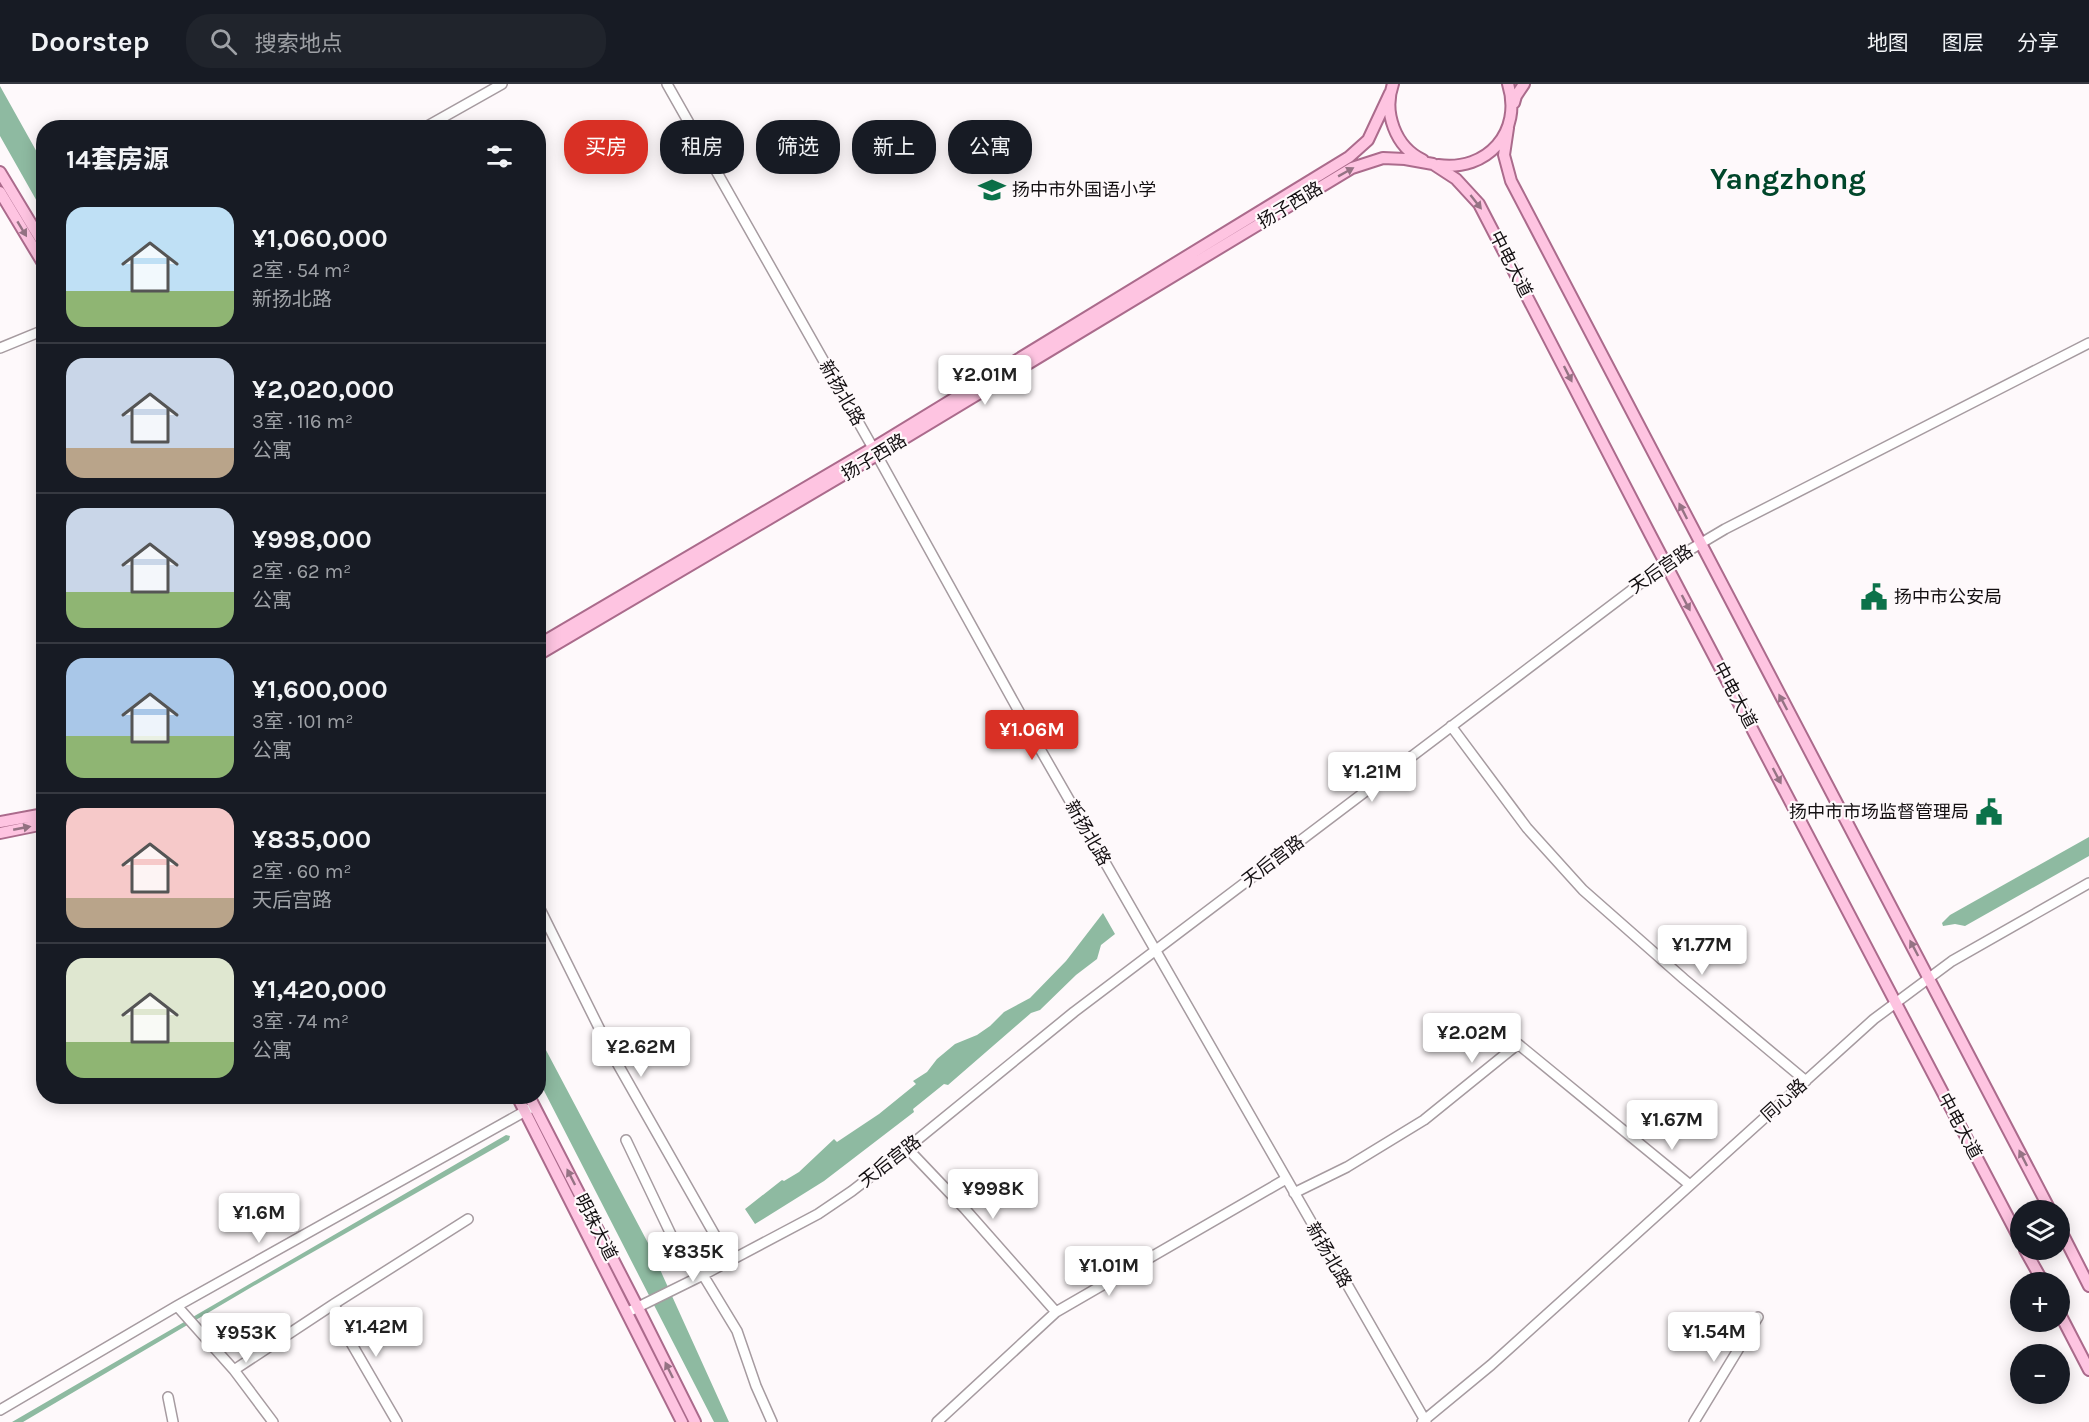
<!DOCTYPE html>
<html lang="zh">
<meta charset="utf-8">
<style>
:root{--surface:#171b24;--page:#20242c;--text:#f1f3f6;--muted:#9ea1a6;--line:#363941;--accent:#d93025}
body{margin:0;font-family:Karla,"Noto Sans SC",sans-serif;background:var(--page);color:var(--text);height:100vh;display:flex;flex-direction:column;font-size:22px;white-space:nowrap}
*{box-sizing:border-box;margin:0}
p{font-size:20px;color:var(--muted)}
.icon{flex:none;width:33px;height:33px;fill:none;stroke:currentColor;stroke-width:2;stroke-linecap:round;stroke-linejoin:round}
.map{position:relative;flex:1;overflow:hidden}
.details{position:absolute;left:36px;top:36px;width:510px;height:984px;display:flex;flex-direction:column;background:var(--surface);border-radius:24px;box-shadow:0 3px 15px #0003}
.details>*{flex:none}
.top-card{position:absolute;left:564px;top:36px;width:570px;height:54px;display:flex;gap:12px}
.fabs{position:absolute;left:2010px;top:1116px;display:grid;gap:12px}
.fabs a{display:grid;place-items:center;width:60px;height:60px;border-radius:50%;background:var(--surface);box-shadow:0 3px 15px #0003;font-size:30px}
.price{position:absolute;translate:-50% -51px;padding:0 14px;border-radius:6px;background:#fff;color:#222;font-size:20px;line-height:39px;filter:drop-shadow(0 2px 3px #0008)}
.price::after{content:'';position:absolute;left:50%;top:36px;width:18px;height:14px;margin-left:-9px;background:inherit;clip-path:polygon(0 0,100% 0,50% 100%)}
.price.active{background:var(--accent);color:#fff}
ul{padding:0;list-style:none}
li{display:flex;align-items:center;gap:18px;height:150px;padding:0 30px}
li+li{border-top:2px solid var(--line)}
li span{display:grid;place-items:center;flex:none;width:168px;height:120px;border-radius:18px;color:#555}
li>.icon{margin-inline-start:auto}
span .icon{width:72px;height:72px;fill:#fffc;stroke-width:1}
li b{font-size:26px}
h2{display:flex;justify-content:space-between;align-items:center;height:72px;padding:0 30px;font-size:26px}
.chip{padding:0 21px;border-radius:24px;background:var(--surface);box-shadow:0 3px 15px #0003;font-size:21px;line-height:54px}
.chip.active{background:var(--accent);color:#fff}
header{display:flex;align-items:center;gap:36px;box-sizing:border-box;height:84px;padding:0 30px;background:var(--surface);border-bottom:2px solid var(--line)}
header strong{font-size:28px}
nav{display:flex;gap:33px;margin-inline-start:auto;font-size:21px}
.search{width:420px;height:54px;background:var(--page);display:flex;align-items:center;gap:15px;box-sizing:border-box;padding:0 21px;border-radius:24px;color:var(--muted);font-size:22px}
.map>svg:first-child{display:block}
.water{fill:#8ebaa1}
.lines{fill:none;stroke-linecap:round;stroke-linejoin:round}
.minor-casing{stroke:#a69ba0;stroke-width:12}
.major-casing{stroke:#ab6b8c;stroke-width:14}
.minor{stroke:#fff;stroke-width:9}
.major{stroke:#fec4e1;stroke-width:10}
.oneway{fill:#957384}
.labels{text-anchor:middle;stroke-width:4.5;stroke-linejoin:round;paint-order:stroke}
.poi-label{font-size:18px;fill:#141012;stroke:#fef9fb;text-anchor:start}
.street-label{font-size:18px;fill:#141012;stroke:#fef9fb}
.town-label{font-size:30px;font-weight:bold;fill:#00462a;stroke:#fef9fb}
</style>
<header>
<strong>Doorstep</strong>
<div class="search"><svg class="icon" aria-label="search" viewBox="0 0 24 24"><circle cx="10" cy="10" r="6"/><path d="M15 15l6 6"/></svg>搜索地点</div>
<nav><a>地图</a><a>图层</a><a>分享</a></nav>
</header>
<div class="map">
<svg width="2089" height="1338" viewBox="0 0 2089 1338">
<rect width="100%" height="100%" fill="#fef9fb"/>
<path class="water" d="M0,2L43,79V128L0,52Z
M2089,753V772L1965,842L1955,840L1943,842L1942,839L1950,831Z
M1103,829L1115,850L1101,861L1097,875L1076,891L1040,926L1031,929L948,1001L944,1000L913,1025L914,1028L824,1097L755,1140L745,1125L782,1096L784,1097L799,1088L834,1055L837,1058L879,1030L916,1000L913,997L927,988L937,975L955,960L977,951L990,942L1004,928L1030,914L1066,877Z
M538,951L648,1159L729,1338H714L539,997Z
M506,1051L510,1052L509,1056L250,1204L23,1338H12Z"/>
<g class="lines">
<defs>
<path id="minor" d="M667,0L873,364L1032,651L1426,1338
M424,44L502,0
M0,264L44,246
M1451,642L1527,744L1583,806L1684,895L1806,997
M538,821L612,970L729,1176
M626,1056L676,1161L703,1191L737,1247L756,1302L772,1338
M907,1064L965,1125L1056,1228
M1294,1109L1347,1083L1424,1036L1518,960L1690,1101
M334,1220L350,1257L397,1338
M177,1222L234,1286L273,1338
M628,1228L703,1191L818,1130L852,1107L901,1069L1074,928L1666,480L1725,445L2089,259
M234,1286L334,1220L468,1135
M168,1313L173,1338
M0,1326L177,1222L529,1025
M937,1338L1056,1228L1286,1095
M1422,1338L1491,1281L1874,935L1952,877L2089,799
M1694,1338L1758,1233"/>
<path id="major" d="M1393,0C1383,28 1395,63 1423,76
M1514,19L1516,12L1524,0
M1508,44L1504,71L1511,97L2050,1126
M1438,81C1487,88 1523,48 1508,0
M0,88L44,161
M0,108L44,181
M538,561L873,364L1349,73L1368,56L1390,9
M538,571L877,371L1352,84L1383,74L1405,75L1433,80L1456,95L1479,120L1650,450L2020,1156
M0,738L44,730
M0,749L44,740
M517,1012L682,1338
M529,1012L638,1224L695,1338
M2060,1145L2089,1202
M2025,1166L2043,1198
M2060,1230L2089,1286"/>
</defs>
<use href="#minor" class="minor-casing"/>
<use href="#major" class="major-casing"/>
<use href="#minor" class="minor"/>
<use href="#major" class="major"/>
</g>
<defs><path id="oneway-solid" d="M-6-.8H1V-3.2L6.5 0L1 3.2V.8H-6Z" transform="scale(1.5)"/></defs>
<g class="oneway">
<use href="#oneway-solid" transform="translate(1346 88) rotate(-29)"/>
<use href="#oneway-solid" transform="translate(1476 118) rotate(52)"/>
<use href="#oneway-solid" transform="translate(22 145) rotate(59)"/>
<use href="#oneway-solid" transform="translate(1568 290) rotate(63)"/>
<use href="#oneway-solid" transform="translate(1683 427) rotate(-117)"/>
<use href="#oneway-solid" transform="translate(1686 519) rotate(62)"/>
<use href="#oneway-solid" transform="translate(1783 618) rotate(-118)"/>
<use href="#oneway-solid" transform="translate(1777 692) rotate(62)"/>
<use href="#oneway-solid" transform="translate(22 744) rotate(-11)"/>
<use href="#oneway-solid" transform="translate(1914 864) rotate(-118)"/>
<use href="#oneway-solid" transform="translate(2023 1074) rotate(-117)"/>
<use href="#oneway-solid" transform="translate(571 1093) rotate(-117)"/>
<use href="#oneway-solid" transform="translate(669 1286) rotate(-116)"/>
</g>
<defs>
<symbol id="school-bare" viewBox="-9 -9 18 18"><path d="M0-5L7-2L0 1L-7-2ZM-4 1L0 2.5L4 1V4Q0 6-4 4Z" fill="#0c724a" stroke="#fef9fb" stroke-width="2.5" paint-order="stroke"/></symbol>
<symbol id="civic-bare" viewBox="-9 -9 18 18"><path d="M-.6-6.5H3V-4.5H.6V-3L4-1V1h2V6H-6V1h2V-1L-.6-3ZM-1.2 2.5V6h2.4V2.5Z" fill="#0c724a" stroke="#fef9fb" stroke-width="2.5" paint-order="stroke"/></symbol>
</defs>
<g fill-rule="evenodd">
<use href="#school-bare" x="973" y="87" width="38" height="38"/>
<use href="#civic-bare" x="1855" y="494" width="38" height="38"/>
<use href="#civic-bare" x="1970" y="709" width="38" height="38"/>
</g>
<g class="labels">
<g class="poi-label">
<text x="1012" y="112">扬中市外国语小学</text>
<text x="1894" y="519">扬中市公安局</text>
<text x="1969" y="734" text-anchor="end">扬中市市场监督管理局</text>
</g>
<g class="street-label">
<text transform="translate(1290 121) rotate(-31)" y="6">扬子西路</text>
<text transform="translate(1511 180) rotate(63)" y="6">中电大道</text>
<text transform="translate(842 309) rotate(60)" y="6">新扬北路</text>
<text transform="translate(874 373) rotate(-31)" y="6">扬子西路</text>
<text transform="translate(1661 485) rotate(-34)" y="6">天后宫路</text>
<text transform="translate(1735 611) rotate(62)" y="6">中电大道</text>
<text transform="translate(1088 749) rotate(60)" y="6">新扬北路</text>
<text transform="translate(1273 777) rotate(-37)" y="6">天后宫路</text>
<text transform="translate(1784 1016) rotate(-42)" y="6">同心路</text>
<text transform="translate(1960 1042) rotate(62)" y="6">中电大道</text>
<text transform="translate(890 1077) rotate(-38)" y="6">天后宫路</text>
<text transform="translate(596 1143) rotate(63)" y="6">明珠大道</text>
<text transform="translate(1329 1171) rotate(60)" y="6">新扬北路</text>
</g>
<g class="town-label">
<text x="1788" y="105">Yangzhong</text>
</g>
</g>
</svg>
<div class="fabs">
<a><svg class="icon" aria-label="layers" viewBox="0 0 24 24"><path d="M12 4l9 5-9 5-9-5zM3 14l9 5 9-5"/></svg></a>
<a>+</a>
<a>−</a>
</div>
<b class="price" style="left:985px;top:322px">¥2.01M</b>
<b class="price active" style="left:1032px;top:677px">¥1.06M</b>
<b class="price" style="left:1372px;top:719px">¥1.21M</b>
<b class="price" style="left:1702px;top:892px">¥1.77M</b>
<b class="price" style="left:1472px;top:980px">¥2.02M</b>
<b class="price" style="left:641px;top:994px">¥2.62M</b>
<b class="price" style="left:1672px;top:1067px">¥1.67M</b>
<b class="price" style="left:993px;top:1136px">¥998K</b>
<b class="price" style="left:259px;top:1160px">¥1.6M</b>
<b class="price" style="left:693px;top:1199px">¥835K</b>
<b class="price" style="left:1109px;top:1213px">¥1.01M</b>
<b class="price" style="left:376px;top:1274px">¥1.42M</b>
<b class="price" style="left:1714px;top:1279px">¥1.54M</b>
<b class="price" style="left:246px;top:1280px">¥953K</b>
<div class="top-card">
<a class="chip active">买房</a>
<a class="chip">租房</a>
<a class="chip">筛选</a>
<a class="chip">新上</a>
<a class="chip">公寓</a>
</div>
<section class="details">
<h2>14套房源<svg class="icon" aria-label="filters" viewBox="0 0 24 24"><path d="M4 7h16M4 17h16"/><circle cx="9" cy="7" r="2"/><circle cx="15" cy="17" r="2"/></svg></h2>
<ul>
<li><span style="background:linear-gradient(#bfe0f5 70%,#8fb573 0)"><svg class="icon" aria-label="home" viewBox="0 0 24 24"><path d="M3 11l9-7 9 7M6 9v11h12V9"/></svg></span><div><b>¥1,060,000</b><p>2室 · 54 m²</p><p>新扬北路</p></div></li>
<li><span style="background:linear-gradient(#c9d6e8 75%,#b9a48a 0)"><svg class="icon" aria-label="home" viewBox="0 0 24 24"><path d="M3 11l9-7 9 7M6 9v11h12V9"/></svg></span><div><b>¥2,020,000</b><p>3室 · 116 m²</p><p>公寓</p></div></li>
<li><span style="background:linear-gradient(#c9d6e8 70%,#8fb573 0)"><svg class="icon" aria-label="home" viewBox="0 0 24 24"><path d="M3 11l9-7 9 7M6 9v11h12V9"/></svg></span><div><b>¥998,000</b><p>2室 · 62 m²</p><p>公寓</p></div></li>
<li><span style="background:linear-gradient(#a9c7e8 65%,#8fb573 0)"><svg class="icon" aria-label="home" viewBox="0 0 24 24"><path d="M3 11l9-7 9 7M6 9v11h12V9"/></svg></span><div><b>¥1,600,000</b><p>3室 · 101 m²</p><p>公寓</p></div></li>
<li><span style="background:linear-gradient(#f6c9c9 75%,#b9a48a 0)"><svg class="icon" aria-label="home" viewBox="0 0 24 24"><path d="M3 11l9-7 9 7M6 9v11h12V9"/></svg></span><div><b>¥835,000</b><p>2室 · 60 m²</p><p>天后宫路</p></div></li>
<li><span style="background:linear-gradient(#dfe7d0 70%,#8fb573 0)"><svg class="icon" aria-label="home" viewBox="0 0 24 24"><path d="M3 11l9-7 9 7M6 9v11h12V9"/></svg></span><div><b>¥1,420,000</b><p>3室 · 74 m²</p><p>公寓</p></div></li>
</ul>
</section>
</div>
